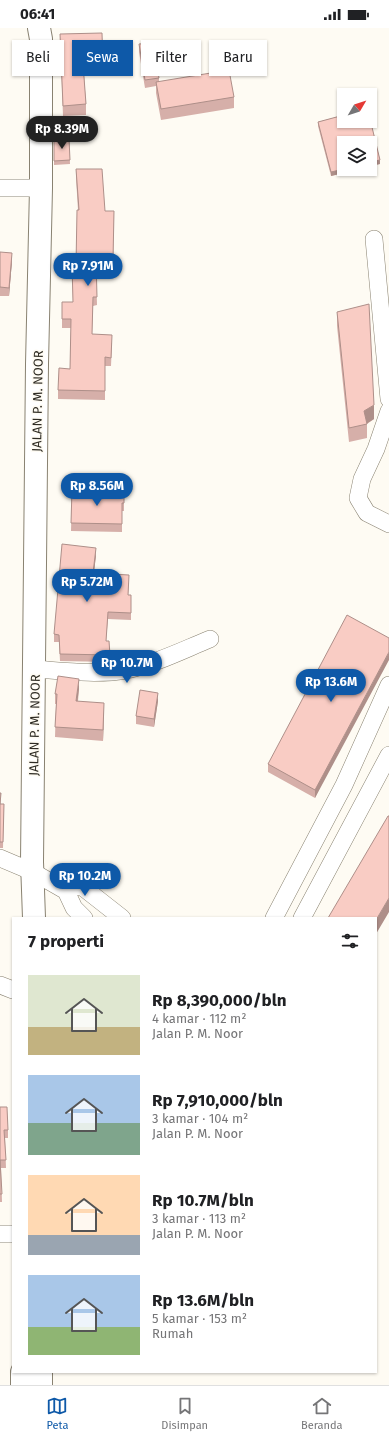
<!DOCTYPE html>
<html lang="id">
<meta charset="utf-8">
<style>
:root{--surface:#fff;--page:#f6f6f6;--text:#202124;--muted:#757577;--line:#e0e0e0;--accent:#0e59a8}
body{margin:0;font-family:"Fira Sans",sans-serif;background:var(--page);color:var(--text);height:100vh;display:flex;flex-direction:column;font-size:15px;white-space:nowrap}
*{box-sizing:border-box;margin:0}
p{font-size:13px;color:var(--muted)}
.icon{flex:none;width:22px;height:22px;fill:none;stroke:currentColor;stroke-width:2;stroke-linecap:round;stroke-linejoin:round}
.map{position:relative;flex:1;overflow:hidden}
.panel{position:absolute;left:12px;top:889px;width:365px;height:456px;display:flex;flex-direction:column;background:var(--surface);border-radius:0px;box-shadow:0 1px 3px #0004}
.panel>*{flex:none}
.banner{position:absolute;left:12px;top:12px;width:365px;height:36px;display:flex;gap:8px}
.needle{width:26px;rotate:51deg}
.controls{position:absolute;left:337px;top:60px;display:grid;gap:8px}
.controls a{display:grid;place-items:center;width:40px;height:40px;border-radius:0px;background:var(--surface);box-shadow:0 1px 3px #0004;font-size:20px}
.price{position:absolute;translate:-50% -34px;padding:0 9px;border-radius:14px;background:var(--accent);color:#fff;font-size:13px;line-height:26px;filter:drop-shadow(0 1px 2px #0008)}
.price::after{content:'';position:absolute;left:50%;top:24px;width:12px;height:9px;margin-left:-6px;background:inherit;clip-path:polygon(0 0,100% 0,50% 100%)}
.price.on{background:#222;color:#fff}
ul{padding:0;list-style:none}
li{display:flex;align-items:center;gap:12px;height:100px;padding:0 16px}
li span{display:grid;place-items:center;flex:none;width:112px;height:80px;border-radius:0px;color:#555}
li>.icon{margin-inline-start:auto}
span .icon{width:48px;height:48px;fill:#fffc;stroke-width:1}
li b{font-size:17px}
h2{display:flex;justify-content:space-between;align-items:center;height:48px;padding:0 16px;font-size:17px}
.pill{padding:0 14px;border-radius:0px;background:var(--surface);box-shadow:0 1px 3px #0004;font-size:14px;line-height:36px}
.pill.on{background:var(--accent);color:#fff}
.status{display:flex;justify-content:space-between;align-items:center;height:28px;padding:0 20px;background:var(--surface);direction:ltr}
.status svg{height:11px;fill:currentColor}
.menu{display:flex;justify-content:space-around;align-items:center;height:56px;border-top:1px solid var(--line);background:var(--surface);font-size:11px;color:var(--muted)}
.menu a{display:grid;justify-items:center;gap:2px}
.menu .on{color:var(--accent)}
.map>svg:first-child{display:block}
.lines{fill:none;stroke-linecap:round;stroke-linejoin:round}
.minor-casing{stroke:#898271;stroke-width:18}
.trunk-casing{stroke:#898271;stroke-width:24}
.minor{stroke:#fff;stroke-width:17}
.trunk{stroke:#fff;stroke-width:22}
.wall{fill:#d6afa9}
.shaded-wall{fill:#ae8f89}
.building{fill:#f9ccc4;stroke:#ae8f89}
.labels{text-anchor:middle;stroke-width:3;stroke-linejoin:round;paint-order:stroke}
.street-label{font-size:13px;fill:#2f2c24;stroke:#fefbf3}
</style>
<div class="status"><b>06:41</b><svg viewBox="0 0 49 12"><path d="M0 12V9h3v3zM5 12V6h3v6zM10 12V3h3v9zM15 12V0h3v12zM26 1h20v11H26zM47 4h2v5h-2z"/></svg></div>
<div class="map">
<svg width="389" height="1357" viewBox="0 0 389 1357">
<rect width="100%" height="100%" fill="#fefbf3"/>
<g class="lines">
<defs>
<path id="minor" d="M0,160H41
M374,211L389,371
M389,383L376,421L362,451L358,470L367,485L389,496
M34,641C64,643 97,647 127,642C155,636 183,622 210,611
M0,830L33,844L66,863L74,880L84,890
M66,863L80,857L122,890
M274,890L344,757L389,657
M302,890L389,727
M0,957L13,962
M0,1206H13"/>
<path id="trunk" d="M34,890L32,834L37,336L41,160V11L39,0
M22,1357V1344
M41,1357V1344"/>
</defs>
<use href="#minor" class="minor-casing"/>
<use href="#trunk" class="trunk-casing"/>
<use href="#minor" class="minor"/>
<use href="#trunk" class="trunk"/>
</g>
<path class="wall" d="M60,6L103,36V46L84,47L86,76V87L63,88Z
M139,16L159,50V54L234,69V80L161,92L156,65V58L145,60L139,24Z
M344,87V93H370V91L380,132V136L370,138V115H344V141H360L331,148L318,98V94Z
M69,111L70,136L54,137V112Z
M76,141L105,183H114L113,241L96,240L97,277L93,278L92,306L112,315L111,338H105V372L58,371V362L70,341L71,300H62V274H73L72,237H76L78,182L76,150Z
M0,224L12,233L9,268H0Z
M337,284L374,391L367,396V410L349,414L337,298Z
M72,462H124V483H122V504L71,503Z
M96,527L94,545L129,555L128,567H131V592L108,591L106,613H109L110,634L60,633L59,614H54V606Z
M389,610L315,770L268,744V736Z
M79,661L78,673L104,685L103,713L55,709L56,676H55V666Z
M158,673L154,699L136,696V688Z
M0,765V776H4L3,820H0Z
M0,1079L8,1102V1110H5L6,1140H1L2,1174H0Z"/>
<path class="shaded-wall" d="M380,132V136L370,138V134Z
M344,141H360L331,148V144Z
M12,225V233L9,268V260Z
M374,377V391L366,396L364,383Z
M96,520V527L93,552V545Z
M389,624V632L315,770V762Z
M79,651V661L76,683V673Z
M158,665V673L154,699V691Z
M104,675V685L103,713V702Z
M389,870V884L376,906V892Z"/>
<path class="building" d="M102,5L103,36H83L86,76L63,78L60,6Z
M153,15L159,50L145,52L139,16Z
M229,42L234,69L161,81L156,54Z
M344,87V93H370V91L380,132L370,134V115H344V141L331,144L318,94Z
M69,111L70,132L54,133V112Z
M76,141H102L105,183H114L113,232L96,231L97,269H93L92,306L112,307L111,330L105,329V363L58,362L59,340L70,341L71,291H62V274H73L72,237H76L77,182H79Z
M0,224L12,225L9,260L0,259Z
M369,276L374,377L364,383L367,396L349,400L337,284Z
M72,462H124V475H122V496L71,495Z
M62,516L96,520L93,545L129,547L128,567H131V585L108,584L106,613H109L110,627L60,626L59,607L54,606Z
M347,587L389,610V624L315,762L268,736Z
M58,648L79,651L76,673L104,675L103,702L55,699L57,666H55Z
M140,662L158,665L154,691L136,688Z
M0,765H1L0,776H4L3,814H0Z
M388,788H389V870L376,892V890H328Z
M0,1079H7L8,1102H4L6,1132H0L2,1166H0Z"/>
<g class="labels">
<g class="street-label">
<text transform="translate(37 373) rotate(-89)" y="5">JALAN P. M. NOOR</text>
<text transform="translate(34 697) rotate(-89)" y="5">JALAN P. M. NOOR</text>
</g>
</g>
</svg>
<div class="controls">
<a><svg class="needle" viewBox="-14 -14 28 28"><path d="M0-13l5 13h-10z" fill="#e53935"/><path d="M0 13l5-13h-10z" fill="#757577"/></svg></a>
<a><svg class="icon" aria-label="layers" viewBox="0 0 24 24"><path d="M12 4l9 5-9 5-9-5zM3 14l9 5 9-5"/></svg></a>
</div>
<b class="price on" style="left:62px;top:122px">Rp 8.39M</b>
<b class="price" style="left:88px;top:259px">Rp 7.91M</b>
<b class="price" style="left:97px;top:479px">Rp 8.56M</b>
<b class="price" style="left:87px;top:575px">Rp 5.72M</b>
<b class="price" style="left:127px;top:656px">Rp 10.7M</b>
<b class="price" style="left:331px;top:675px">Rp 13.6M</b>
<b class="price" style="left:85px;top:869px">Rp 10.2M</b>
<div class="banner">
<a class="pill">Beli</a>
<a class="pill on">Sewa</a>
<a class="pill">Filter</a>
<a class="pill">Baru</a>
</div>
<section class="panel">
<h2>7 properti<svg class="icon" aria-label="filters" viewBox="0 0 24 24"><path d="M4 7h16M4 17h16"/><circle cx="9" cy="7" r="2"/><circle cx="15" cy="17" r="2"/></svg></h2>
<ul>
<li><span style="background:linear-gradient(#dfe7d0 65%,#c2b280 0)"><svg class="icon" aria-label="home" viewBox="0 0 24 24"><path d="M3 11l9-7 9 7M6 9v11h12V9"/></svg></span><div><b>Rp 8,390,000/bln</b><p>4 kamar · 112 m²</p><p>Jalan P. M. Noor</p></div></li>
<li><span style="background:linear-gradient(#a9c7e8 60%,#7fa58c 0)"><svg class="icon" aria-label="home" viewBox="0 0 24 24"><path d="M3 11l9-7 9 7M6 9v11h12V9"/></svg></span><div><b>Rp 7,910,000/bln</b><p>3 kamar · 104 m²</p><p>Jalan P. M. Noor</p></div></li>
<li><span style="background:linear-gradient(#ffd9b3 75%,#9aa5b1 0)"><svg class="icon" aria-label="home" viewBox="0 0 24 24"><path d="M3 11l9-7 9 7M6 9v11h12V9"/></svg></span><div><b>Rp 10.7M/bln</b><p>3 kamar · 113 m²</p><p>Jalan P. M. Noor</p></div></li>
<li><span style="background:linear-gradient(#a9c7e8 65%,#8fb573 0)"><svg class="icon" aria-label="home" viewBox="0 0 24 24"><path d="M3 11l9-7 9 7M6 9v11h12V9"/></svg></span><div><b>Rp 13.6M/bln</b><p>5 kamar · 153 m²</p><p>Rumah</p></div></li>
</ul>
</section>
</div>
<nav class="menu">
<a class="on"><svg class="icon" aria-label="map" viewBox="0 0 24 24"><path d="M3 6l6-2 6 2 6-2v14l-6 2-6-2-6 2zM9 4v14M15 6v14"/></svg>Peta</a>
<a><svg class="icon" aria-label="saved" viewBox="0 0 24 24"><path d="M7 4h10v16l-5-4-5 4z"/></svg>Disimpan</a>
<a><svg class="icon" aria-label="home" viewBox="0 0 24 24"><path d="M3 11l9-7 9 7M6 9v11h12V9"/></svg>Beranda</a>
</nav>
